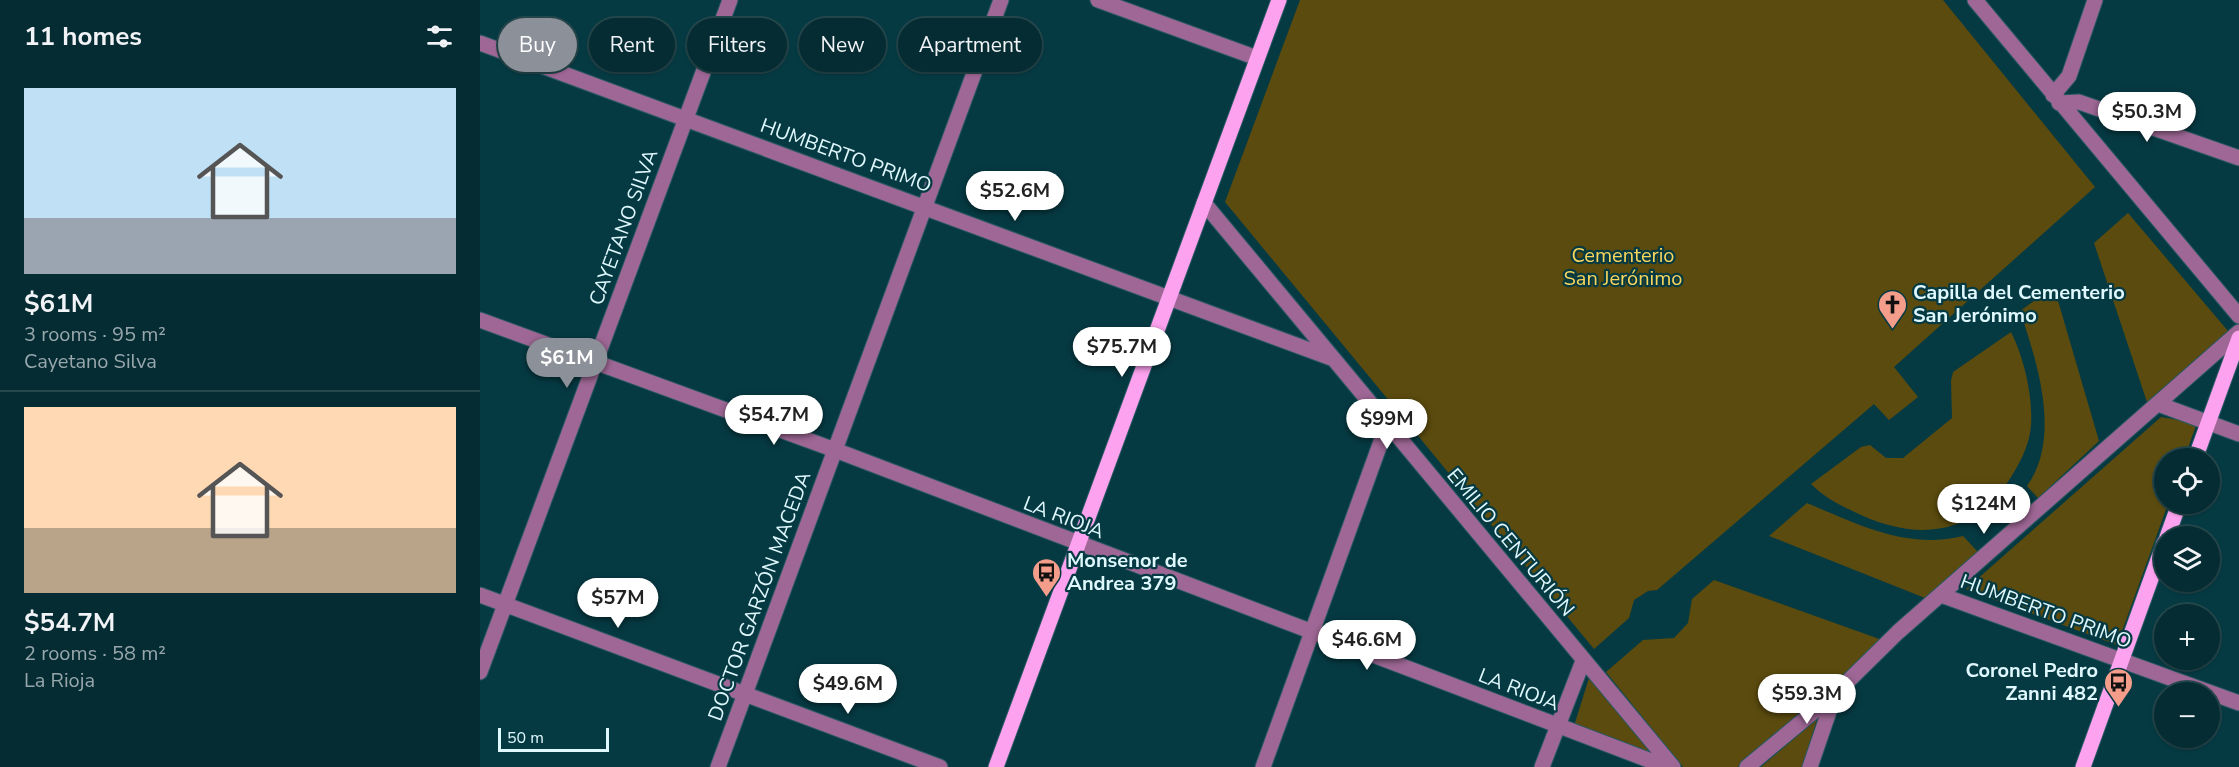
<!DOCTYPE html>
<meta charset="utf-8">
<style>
:root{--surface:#042c32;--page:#12383e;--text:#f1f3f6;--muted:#97a7ac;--line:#25484d;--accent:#8c9099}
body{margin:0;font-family:"Nunito Sans",sans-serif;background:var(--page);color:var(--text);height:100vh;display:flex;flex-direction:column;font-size:22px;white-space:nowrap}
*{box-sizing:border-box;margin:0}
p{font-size:20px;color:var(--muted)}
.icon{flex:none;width:33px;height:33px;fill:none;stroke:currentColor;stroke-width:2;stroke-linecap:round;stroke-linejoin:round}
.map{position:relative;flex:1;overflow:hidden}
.sheet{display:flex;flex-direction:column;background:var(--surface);width:480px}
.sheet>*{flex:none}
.guide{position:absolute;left:18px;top:18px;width:570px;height:54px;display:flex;gap:12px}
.fabs{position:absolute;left:1674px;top:448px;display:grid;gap:12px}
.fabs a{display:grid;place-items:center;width:66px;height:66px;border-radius:50%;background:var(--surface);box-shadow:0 2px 4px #0004,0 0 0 2px var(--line);font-size:30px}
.scale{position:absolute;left:18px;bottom:15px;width:111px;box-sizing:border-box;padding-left:6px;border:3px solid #dff8fd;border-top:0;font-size:16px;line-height:21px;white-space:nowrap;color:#dff8fd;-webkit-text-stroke:4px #063a43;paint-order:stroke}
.price{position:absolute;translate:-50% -51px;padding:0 14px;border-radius:21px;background:#fff;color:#222;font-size:20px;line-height:39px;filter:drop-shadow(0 2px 3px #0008)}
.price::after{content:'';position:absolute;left:50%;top:36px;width:18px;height:14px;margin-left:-9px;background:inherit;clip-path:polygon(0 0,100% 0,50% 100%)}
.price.current{background:var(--accent);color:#fff}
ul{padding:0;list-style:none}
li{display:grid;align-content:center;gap:12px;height:318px;padding:0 24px}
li+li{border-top:2px solid var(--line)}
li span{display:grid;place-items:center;height:186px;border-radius:0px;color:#555}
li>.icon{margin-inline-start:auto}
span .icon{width:108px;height:108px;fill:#fffc;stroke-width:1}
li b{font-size:26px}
h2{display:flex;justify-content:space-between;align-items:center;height:72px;padding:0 24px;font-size:26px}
.pill{padding:0 21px;border-radius:27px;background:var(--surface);box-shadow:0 2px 4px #0004,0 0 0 2px var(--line);font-size:21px;line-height:54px}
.pill.current{background:var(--accent);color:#fff}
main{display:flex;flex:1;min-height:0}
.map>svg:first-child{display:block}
.green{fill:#5b4b0e}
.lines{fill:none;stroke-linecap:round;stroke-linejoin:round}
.minor-casing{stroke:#295861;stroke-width:17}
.major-casing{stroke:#295861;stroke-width:17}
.minor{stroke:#9e6795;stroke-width:15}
.major{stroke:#fda2ee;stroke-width:15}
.labels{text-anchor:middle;stroke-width:4.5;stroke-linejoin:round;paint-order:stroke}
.street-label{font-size:20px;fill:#dff8fd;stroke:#063a43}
.park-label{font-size:20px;fill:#fad65c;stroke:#063a43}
.poi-label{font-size:20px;font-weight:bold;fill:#dff8fd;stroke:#063a43;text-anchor:start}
</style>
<main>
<section class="sheet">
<h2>11 homes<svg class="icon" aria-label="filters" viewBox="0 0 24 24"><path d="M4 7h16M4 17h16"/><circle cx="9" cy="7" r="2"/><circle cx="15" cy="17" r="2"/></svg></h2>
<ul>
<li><span style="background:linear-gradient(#bfe0f5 70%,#9aa5b1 0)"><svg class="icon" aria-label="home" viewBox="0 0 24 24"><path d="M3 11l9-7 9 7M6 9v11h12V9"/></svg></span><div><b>$61M</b><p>3 rooms · 95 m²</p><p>Cayetano Silva</p></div></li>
<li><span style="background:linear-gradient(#ffd9b3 65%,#b9a48a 0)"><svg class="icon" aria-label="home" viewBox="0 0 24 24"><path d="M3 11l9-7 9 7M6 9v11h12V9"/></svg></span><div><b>$54.7M</b><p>2 rooms · 58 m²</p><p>La Rioja</p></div></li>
</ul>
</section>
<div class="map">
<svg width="1759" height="767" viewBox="0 0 1759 767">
<rect width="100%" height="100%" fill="#063a43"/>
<path class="green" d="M820,0H1463L1615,187L1414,367L1438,397L1409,420L1394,404L1177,590L1168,591L1154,600L1149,618L1114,649L745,202Z
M1648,213L1748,331L1667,402L1614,243Z
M1574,287L1619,441L1558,498L1547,486C1582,437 1557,362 1540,311Z
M1531,332C1544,358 1553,396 1551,425C1550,442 1542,459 1534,472C1499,533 1443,543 1381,515C1362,506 1346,499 1331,484L1381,447L1390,445L1406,458H1423L1472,418L1471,381L1473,372Z
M1681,417L1717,423L1704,459H1684V504H1688L1637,645L1486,589Z
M1327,503C1377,524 1427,550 1483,536L1498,552L1445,598L1289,536Z
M1234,580L1405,641L1258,767H1203L1126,672L1163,640L1194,638L1208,623L1212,599Z
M1109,678L1176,756L1094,726Z
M1337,719L1322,767H1281Z"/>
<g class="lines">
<defs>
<path id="minor" d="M618,0L777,58
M1495,0L1759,316
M0,43L851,358
M1573,95L1589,76L1615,0
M1579,103L1599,102L1759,158
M724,203L1193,767
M0,320L355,450L1187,767
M1678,404L1759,434
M0,595L460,767
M1461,595L1759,703
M0,672L250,0
M238,767L521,0
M783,767L907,425
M1062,767L1103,661
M1267,767L1355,694L1418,632L1759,332
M1330,767L1355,694"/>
<path id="major" d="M1715,459L1759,338
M1687,537L1699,504
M516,767L799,0
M1603,767L1684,543"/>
</defs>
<use href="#minor" class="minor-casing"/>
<use href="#major" class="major-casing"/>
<use href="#minor" class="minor"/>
<use href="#major" class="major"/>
</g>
<defs>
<symbol id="church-pin" viewBox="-11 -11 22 30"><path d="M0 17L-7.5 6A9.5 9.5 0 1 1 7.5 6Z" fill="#f49d8b" stroke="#063a43"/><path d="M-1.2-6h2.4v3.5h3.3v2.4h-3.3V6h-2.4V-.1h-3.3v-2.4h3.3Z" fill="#111"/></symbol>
<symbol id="bus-pin" viewBox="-11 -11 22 30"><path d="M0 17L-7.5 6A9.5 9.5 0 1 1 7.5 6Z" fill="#f49d8b" stroke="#063a43"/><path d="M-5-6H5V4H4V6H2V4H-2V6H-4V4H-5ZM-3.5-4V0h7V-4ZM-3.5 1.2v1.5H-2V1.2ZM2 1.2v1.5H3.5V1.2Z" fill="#111"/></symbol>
</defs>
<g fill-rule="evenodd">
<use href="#church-pin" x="1396" y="288" width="33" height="45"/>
<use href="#bus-pin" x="550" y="556" width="33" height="45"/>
<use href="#bus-pin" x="1622" y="666" width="33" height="45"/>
</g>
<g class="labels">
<g class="street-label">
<text transform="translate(366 155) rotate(20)" y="7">HUMBERTO PRIMO</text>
<text transform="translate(143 227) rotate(-70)" y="7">CAYETANO SILVA</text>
<text transform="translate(584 517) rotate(21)" y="7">LA RIOJA</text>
<text transform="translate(1031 542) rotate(50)" y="7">EMILIO CENTURIÓN</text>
<text transform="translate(279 596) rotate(-70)" y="7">DOCTOR GARZÓN MACEDA</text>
<text transform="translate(1566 611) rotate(20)" y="7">HUMBERTO PRIMO</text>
<text transform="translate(1039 689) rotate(21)" y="7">LA RIOJA</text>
</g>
<g class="park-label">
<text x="1143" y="262">Cementerio<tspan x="1143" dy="23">San Jerónimo</tspan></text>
</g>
<g class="poi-label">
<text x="1433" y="299">Capilla del Cementerio<tspan x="1433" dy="23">San Jerónimo</tspan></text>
<text x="587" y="567">Monsenor de<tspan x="587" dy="23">Andrea 379</tspan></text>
<text x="1618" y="677" text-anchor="end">Coronel Pedro<tspan x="1618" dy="23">Zanni 482</tspan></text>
</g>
</g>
</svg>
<div class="fabs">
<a><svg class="icon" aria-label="locate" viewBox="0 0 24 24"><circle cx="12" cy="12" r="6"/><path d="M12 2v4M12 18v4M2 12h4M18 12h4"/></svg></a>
<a><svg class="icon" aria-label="layers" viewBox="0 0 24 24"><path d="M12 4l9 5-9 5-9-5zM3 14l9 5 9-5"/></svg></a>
<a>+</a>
<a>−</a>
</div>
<div class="scale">50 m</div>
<b class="price" style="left:1667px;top:143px">$50.3M</b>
<b class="price" style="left:535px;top:222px">$52.6M</b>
<b class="price" style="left:642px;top:378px">$75.7M</b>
<b class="price current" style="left:87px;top:389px">$61M</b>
<b class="price" style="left:294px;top:446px">$54.7M</b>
<b class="price" style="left:907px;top:450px">$99M</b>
<b class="price" style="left:1504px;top:535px">$124M</b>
<b class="price" style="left:138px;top:629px">$57M</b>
<b class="price" style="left:887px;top:671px">$46.6M</b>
<b class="price" style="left:368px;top:715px">$49.6M</b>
<b class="price" style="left:1327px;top:725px">$59.3M</b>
<div class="guide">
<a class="pill current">Buy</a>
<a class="pill">Rent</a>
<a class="pill">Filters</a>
<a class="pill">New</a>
<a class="pill">Apartment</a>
</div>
</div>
</main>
